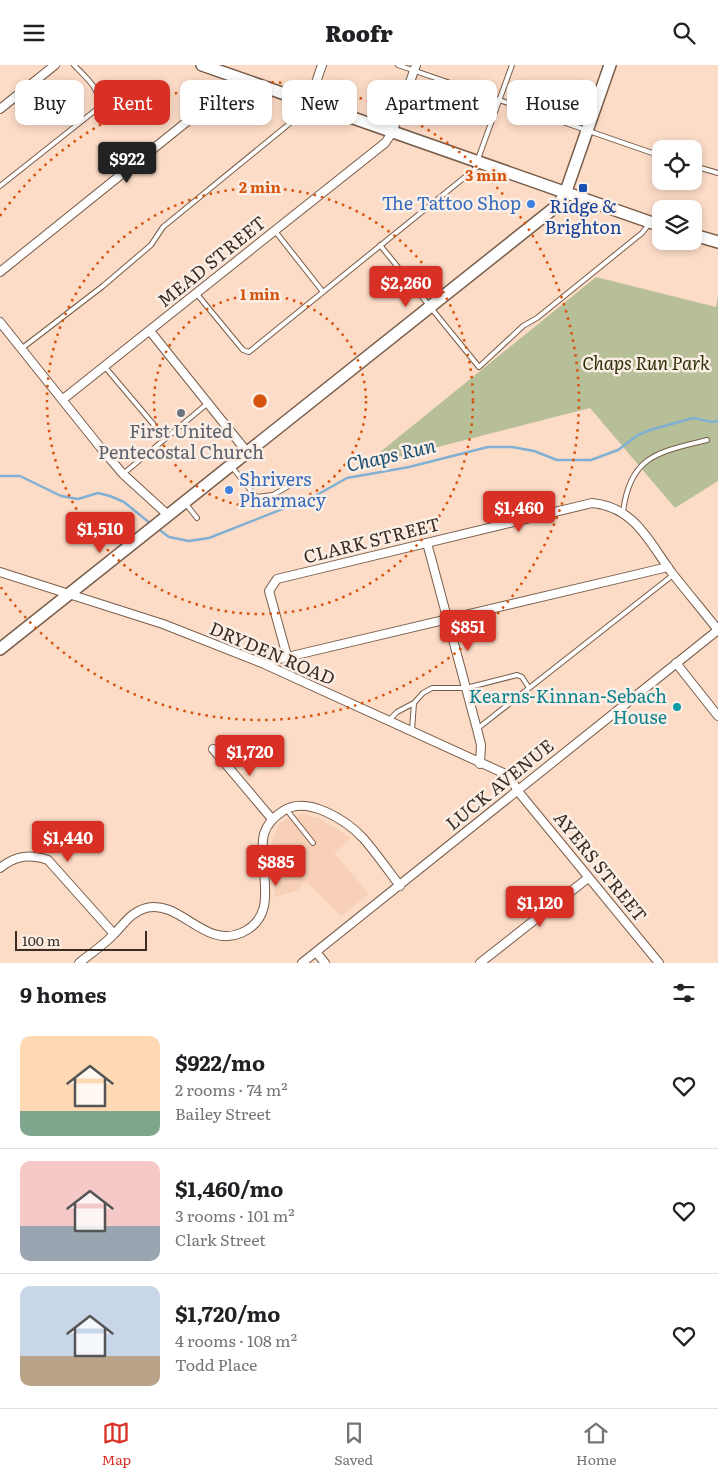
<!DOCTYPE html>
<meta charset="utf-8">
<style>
:root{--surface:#fff;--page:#f2f2f2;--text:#202124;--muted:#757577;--line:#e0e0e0;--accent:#d93025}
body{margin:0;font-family:Literata,serif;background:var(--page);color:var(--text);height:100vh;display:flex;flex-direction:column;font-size:19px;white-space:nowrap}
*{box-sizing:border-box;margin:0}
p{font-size:16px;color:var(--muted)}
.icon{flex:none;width:28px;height:28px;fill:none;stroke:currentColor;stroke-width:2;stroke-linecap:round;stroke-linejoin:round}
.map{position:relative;height:898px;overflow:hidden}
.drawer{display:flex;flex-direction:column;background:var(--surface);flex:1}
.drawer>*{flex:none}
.guide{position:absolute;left:15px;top:15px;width:689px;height:45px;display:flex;gap:10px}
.fabs{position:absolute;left:652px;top:75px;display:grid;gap:10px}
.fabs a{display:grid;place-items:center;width:50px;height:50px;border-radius:10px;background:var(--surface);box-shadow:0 2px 8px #0003;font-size:25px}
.scale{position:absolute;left:15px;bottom:12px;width:132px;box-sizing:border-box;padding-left:5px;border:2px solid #382c24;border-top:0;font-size:14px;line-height:18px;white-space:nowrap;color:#382c24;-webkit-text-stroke:4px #fbeee5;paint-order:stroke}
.price{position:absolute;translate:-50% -42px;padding:0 11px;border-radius:5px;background:var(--accent);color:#fff;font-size:16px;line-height:32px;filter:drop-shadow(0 1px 2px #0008)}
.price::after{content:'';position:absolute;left:50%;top:30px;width:15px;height:11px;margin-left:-8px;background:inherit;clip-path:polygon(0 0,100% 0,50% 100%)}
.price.active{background:#222;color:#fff}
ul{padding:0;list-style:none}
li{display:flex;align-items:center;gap:15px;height:125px;padding:0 20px}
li+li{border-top:1px solid var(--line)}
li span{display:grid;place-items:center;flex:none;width:140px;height:100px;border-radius:10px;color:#555}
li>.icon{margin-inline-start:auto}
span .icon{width:60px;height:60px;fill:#fffc;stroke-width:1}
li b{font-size:21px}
h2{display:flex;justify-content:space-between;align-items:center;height:60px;padding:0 20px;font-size:21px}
.chip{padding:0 18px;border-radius:10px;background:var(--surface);box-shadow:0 2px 8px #0003;font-size:18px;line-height:45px}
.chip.active{background:var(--accent);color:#fff}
header{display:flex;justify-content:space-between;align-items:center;height:65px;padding:0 20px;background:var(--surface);font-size:22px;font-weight:800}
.menu{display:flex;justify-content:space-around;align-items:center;height:70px;border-top:1px solid var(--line);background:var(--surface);font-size:14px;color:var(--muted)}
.menu a{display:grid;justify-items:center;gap:2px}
.menu .active{color:var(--accent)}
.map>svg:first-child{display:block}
.built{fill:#f7d0b7}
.green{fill:#b6bf97}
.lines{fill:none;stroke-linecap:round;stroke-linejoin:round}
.stream{stroke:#81b0d3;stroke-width:2.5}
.lane-casing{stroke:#785d4a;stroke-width:6}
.street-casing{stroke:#785d4a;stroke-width:10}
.secondary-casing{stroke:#785d4a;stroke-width:14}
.lane{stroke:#fff;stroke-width:4}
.street{stroke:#fff;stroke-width:8}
.secondary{stroke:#fff;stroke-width:11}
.ring{fill:none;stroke:#d6540e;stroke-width:2.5;stroke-dasharray:2.5 5}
.transit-dot{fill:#1a4fb4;stroke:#fbeee5;stroke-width:2}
.shop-dot{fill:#3f7fe0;stroke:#fbeee5;stroke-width:2}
.worship-dot{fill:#6b7280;stroke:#fbeee5;stroke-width:2}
.culture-dot{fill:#0f9aa8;stroke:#fbeee5;stroke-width:2}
.labels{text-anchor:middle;stroke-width:5;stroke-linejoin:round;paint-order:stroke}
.shop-label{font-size:18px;fill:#366cbe;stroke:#fbeee5;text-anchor:end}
.transit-label{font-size:18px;fill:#164399;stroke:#fbeee5}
.street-label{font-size:18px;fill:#382c24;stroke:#fbeee5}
.park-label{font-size:18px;font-style:italic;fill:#2b3108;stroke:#fbeee5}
.worship-label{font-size:18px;fill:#5b616d;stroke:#fbeee5}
.culture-label{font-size:18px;fill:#0d838f;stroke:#fbeee5;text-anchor:end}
.water-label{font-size:19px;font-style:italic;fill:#174e71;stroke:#fbeee5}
.centre{fill:#d6540e;stroke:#fbeee5;stroke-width:2.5}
.ring-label{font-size:15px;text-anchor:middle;font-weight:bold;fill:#d6540e;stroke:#fbeee5;stroke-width:5;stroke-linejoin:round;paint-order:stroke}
</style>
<header><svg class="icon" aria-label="menu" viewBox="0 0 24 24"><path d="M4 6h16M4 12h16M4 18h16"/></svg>Roofr<svg class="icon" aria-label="search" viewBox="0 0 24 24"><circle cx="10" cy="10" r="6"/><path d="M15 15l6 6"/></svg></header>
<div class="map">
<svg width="718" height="898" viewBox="0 0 718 898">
<rect width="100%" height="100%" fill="#fcdcc7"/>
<path class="built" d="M302,749L319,753L351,773L334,788L369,829L341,851L306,816L296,826L275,832L272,774L280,758L287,754Z"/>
<path class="green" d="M596,212L716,242L718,232V416L675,443L590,343L363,401Z"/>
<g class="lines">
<path class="stream" d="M0,411H20L61,431L78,434L98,428L110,431L124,437L151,459
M157,463L169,472L189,476L209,473L313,432L347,413L409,402L488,382H512L534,386L557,395H591L618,385L638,370L650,365L693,353L712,357L718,356"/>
<defs>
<path id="lane" d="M398,0L661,91
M478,94L512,0
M694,101L718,108
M0,121L97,44C105,27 85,12 74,0
M275,166L323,227
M380,180L479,302L523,261L537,253L642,168L650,158
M196,228L243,285L249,287L481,99
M21,284L103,221L151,180L163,162L289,59L308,39
M105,302L165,373
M232,402L256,432L273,430L299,415
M123,409L208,338
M186,439L197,453
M623,447C630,390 659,387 707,375
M389,655L397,647L414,638L423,628L432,623H466L517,610L522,612L529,623
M477,664L673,510
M412,665L414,638
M286,744L313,778"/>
<path id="street" d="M309,38L322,0
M0,44L55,0
M0,207L240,14
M0,257L100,382L123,409L168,450
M150,266L247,387
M62,335L385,78L392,68L416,0
M427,478L477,664L481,680L480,699
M0,507L163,559L262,598L510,711L517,725L659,898
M287,591L269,526L277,514L592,438C635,442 649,477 672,508C687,527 703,546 718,565
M262,598L668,502
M676,598L718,651
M213,684L272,754
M0,803C16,790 30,789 48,795L114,869
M316,887L325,898
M79,898C90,889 104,880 114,869C124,859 131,847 146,843C180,834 204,884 241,868C283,850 256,802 264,769C267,759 275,751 283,746C307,730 346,755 363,773C376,788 388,805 400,821
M302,898L718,565
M480,898L588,813"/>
<path id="secondary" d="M202,0L661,161
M694,170L718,177
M0,584L558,140L565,129L610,0"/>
</defs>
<use href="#lane" class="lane-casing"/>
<use href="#street" class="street-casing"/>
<use href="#secondary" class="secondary-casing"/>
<use href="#lane" class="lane"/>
<use href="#street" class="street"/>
<use href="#secondary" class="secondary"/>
</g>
<g class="ring">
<circle cx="260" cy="336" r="106"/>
<circle cx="260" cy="336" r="213"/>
<path d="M0 151A319 319 0 1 1 0 521"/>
</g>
<rect class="transit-dot" x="578" y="118" width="10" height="10" rx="2.5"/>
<g class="shop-dot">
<circle cx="531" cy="139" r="5"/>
<circle cx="229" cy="425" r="5"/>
</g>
<circle class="worship-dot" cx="181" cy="348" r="5"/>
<circle class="culture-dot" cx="677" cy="642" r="5"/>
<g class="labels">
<g class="shop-label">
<text x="521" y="145">The Tattoo Shop</text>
<text x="239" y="421" text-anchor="start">Shrivers<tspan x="239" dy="21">Pharmacy</tspan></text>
</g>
<g class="transit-label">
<text x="583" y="148">Ridge &amp;<tspan x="583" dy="21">Brighton</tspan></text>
</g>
<g class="street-label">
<text transform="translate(212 197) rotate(-39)" y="6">MEAD STREET</text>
<text transform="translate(372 476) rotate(-14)" y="6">CLARK STREET</text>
<text transform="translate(272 589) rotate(23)" y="6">DRYDEN ROAD</text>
<text transform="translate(500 720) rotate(-39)" y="6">LUCK AVENUE</text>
<text transform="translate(600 802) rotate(51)" y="6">AYERS STREET</text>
</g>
<g class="park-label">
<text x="646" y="305">Chaps Run Park</text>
</g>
<g class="worship-label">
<text x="181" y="373">First United<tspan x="181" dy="21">Pentecostal Church</tspan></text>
</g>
<g class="culture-label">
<text x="667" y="638">Kearns-Kinnan-Sebach<tspan x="667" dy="21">House</tspan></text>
</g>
<g class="water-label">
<text transform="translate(391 390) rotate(-13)" y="7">Chaps Run</text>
</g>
</g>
<circle cx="260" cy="336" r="8" class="centre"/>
<g class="ring-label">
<text x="486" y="116">3 min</text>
<text x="260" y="128">2 min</text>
<text x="260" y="235">1 min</text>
</g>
</svg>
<div class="fabs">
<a><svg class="icon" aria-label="locate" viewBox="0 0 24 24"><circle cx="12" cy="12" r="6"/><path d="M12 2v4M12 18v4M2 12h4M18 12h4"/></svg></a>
<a><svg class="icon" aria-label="layers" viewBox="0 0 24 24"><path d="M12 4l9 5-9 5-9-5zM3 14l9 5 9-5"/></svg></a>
</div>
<div class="scale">100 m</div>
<b class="price active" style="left:127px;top:119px">$922</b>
<b class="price" style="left:406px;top:243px">$2,260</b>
<b class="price" style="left:519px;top:468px">$1,460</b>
<b class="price" style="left:100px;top:489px">$1,510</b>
<b class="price" style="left:468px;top:587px">$851</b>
<b class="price" style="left:250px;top:712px">$1,720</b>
<b class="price" style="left:68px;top:798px">$1,440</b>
<b class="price" style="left:276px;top:822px">$885</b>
<b class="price" style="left:540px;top:863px">$1,120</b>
<div class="guide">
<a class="chip">Buy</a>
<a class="chip active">Rent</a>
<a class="chip">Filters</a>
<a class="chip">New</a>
<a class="chip">Apartment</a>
<a class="chip">House</a>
</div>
</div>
<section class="drawer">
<h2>9 homes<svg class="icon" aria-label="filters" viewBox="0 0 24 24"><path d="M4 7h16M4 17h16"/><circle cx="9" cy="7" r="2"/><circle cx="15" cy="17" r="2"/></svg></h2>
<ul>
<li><span style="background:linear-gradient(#ffd9b3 75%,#7fa58c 0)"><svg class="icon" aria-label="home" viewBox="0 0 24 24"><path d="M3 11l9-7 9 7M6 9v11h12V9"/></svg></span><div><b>$922/mo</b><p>2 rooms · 74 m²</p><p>Bailey Street</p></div><svg class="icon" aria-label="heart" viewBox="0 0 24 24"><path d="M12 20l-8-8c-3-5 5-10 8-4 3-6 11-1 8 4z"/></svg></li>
<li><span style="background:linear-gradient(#f6c9c9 65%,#9aa5b1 0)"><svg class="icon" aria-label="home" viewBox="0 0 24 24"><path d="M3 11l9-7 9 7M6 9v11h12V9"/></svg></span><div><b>$1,460/mo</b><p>3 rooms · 101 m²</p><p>Clark Street</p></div><svg class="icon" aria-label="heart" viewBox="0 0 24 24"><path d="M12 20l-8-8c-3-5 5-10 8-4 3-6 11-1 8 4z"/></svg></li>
<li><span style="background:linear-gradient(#c9d6e8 70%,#b9a48a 0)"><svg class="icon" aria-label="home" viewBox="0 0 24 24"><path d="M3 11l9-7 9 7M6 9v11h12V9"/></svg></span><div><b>$1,720/mo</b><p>4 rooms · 108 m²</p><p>Todd Place</p></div><svg class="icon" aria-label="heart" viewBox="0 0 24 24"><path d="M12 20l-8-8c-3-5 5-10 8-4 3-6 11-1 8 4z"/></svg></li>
</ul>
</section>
<nav class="menu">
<a class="active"><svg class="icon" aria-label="map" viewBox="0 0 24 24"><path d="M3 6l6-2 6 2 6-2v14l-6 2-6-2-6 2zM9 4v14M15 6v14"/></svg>Map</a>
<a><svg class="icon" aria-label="saved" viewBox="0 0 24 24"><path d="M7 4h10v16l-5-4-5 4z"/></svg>Saved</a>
<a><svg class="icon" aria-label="home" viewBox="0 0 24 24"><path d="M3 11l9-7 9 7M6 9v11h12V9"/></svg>Home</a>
</nav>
